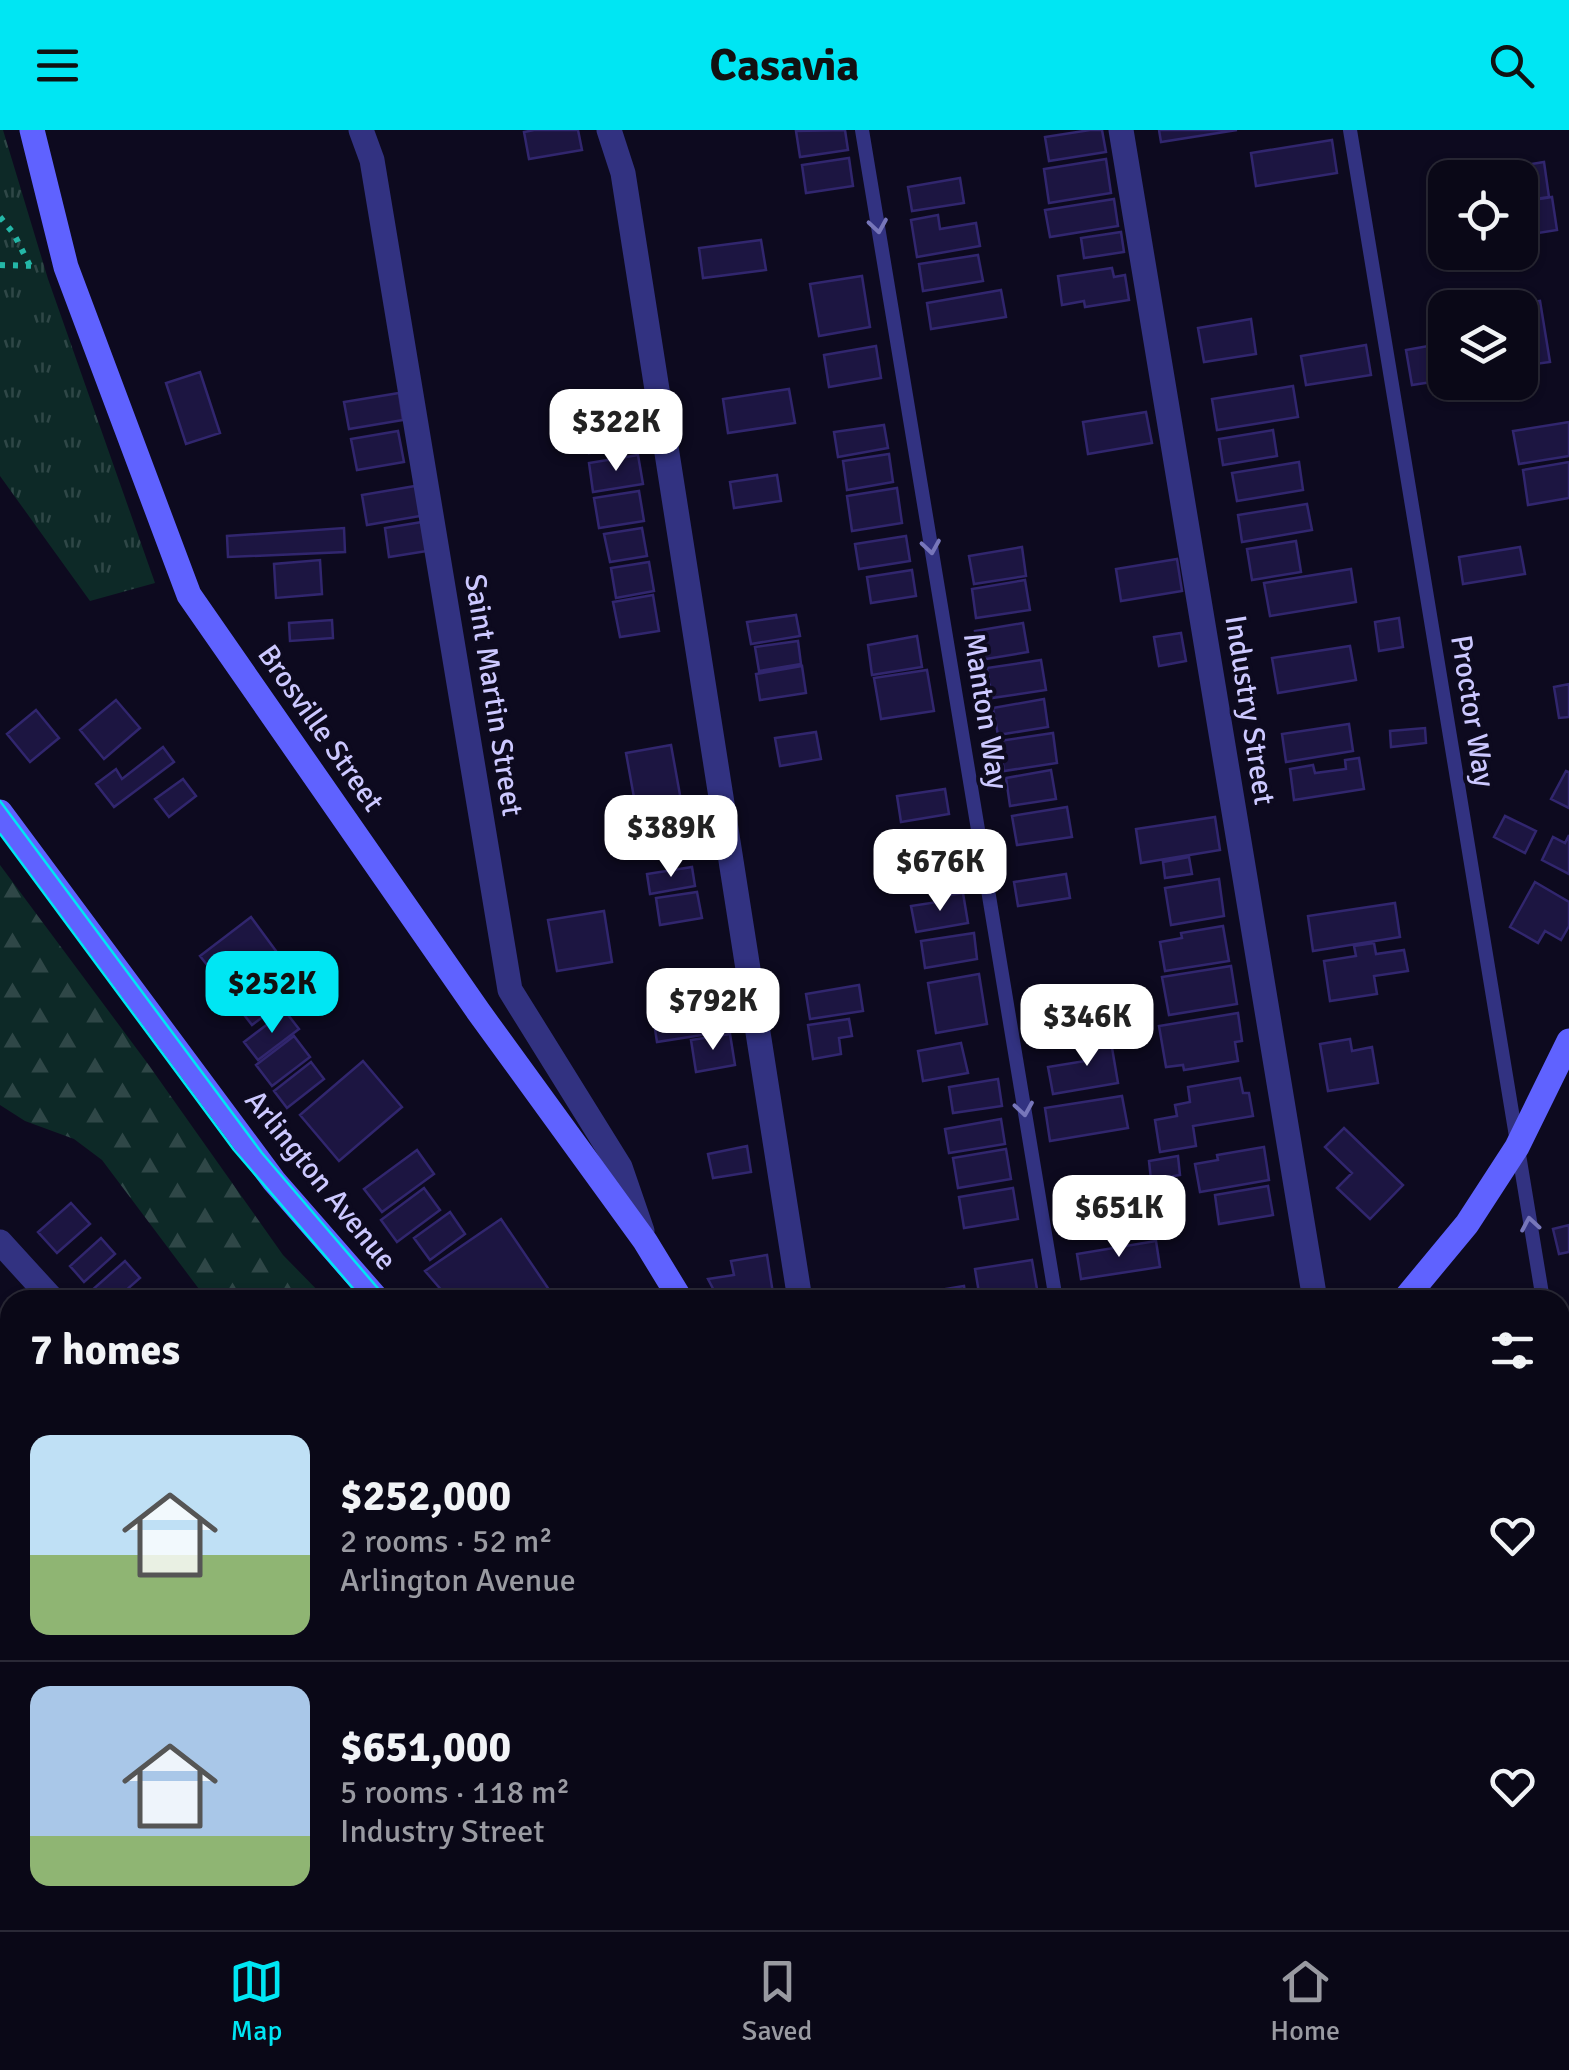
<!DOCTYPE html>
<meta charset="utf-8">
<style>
:root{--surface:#0a0817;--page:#181624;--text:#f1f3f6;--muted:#999aa1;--line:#2a2936;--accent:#00e6f3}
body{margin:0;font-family:Signika,sans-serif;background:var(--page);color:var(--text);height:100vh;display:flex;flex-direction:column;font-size:38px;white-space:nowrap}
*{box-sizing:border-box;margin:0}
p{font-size:32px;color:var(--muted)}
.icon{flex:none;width:55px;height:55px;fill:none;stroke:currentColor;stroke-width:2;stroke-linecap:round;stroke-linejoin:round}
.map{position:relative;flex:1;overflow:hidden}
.drawer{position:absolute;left:0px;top:1160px;width:1570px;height:640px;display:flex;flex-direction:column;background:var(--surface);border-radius:30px 30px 0 0;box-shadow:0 2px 8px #0004,0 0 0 2px var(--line)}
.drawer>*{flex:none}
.controls{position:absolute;left:1428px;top:30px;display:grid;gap:20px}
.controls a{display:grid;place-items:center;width:110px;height:110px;border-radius:20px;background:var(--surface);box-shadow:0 2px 8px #0004,0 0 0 2px var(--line);font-size:50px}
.price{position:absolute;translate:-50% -85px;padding:0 22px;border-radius:20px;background:#fff;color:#222;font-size:32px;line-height:65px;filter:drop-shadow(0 2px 5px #0008)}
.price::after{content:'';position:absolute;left:50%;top:60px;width:30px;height:22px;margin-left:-15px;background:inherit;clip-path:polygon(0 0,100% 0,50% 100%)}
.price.on{background:var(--accent);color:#111}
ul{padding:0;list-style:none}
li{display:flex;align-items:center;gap:30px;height:250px;padding:0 30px}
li+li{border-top:2px solid var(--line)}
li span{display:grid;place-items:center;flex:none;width:280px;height:200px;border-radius:20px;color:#555}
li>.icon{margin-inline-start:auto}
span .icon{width:120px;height:120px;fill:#fffc;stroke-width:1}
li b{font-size:42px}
h2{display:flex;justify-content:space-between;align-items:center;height:120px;padding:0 30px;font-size:42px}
header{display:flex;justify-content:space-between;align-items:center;height:130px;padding:0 30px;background:var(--accent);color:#111;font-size:45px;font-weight:700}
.menu{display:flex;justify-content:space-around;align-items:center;height:140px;border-top:2px solid var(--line);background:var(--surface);font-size:28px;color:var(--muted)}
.menu a{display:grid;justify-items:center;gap:5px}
.menu .on{color:var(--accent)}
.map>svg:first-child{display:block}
.forest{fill:url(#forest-firs)}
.park{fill:url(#park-tufts)}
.building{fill:#1c1541;stroke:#31266e;stroke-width:2.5}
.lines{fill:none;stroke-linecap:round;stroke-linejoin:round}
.path{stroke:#24b7a7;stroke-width:6;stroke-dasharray:5 8;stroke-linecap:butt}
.lane{stroke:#323281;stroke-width:14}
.street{stroke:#323281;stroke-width:25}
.secondary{stroke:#5f62ff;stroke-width:25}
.tram{stroke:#00e6f3;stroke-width:2.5}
.oneway{stroke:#7776ba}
.labels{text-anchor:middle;stroke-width:8;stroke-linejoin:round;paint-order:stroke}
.street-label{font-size:30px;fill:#ccc8ff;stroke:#0d0a1f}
</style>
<header><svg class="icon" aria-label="menu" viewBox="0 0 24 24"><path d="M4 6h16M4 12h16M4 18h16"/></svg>Casavia<svg class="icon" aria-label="search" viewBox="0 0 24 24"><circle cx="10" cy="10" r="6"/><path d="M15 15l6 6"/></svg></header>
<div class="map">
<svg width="1569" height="1800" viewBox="0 0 1569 1800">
<defs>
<pattern id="forest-firs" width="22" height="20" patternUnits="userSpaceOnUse" patternTransform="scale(2.5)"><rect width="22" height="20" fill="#0d2927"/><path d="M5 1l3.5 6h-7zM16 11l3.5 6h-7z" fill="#2f4747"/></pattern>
<pattern id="park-tufts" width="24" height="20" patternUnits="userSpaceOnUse" patternTransform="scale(2.5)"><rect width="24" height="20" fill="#0d2927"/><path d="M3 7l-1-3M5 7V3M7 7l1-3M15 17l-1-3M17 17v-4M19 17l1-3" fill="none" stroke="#2f4747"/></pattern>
</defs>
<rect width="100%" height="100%" fill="#0d0a1f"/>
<path class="forest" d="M0,735L148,934L283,1125L327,1170H217L205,1167L102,1030L74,1009L25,991L0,975Z"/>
<path class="park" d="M0,0H3L48,149L155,453L90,471L0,346Z"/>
<path class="building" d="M534,0H578L582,20L529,29L524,2Z
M845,0L848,20L800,27L796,1Z
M1090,0H1102L1106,22L1049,31L1045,7Z
M1159,0H1237L1161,12Z
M1332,10L1337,43L1256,56L1251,23Z
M849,28L853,56L806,63L802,35Z
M1106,29L1111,63L1049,73L1044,39Z
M1544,32L1549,67L1520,71V48H1509L1515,46L1513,37Z
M960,48L964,73L912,81L908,57Z
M1552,67L1557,100L1520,106V72Z
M1114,69L1118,96L1050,107L1045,80Z
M938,85L940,99L976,93L980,116L917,127L911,90Z
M1121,102L1124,122L1084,128L1081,108Z
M761,110L766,140L703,148L699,118Z
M978,125L983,151L923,161L919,134Z
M1112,138L1114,147L1125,145L1129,170L1085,177L1084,171L1062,175L1058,146Z
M862,146L870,197L819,206L810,154Z
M1001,160L1006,187L931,199L927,173Z
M1540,171L1550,232L1520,236V178H1497Z
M1251,189L1256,224L1204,232L1198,198Z
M1445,213V250L1412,255L1406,220Z
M1366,215L1371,245L1306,255L1301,226Z
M876,216L881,248L829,257L824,225Z
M200,242L220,303L186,314L166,253Z
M1293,256L1298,287L1217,300L1212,269Z
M789,259L795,293L728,303L723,269Z
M399,263L403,290L349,299L344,272Z
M1146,282L1152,313L1088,324L1083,292Z
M625,291L629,317L589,323L585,297Z
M1569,292V326L1519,334L1513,301Z
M884,295L888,318L838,327L834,302Z
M1273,300L1277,326L1223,335L1219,309Z
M398,301L404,332L357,340L351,309Z
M889,324L893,352L847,360L843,331Z
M638,325L643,354L593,362L589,333Z
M1299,332L1303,360L1237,371L1232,343Z
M1569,332V368L1528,375L1523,340Z
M777,345L781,371L734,378L730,352Z
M421,355L426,385L367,395L362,365Z
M897,358L902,393L852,401L847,366Z
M639,361L644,391L599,398L594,368Z
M1307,374L1312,400L1242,412L1238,385Z
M422,392L427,421L389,427L385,398Z
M344,398L345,422L228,427L227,406Z
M642,398L647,426L610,432L604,404Z
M906,406L910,431L859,439L855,414Z
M1296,411L1301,442L1252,450L1247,419Z
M1022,417L1026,446L974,454L969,426Z
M1520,417L1525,444L1463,454L1459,427Z
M1177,429L1182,461L1121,471L1116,439Z
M320,430L322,464L276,468L274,434Z
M649,432L654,461L616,468L611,438Z
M1351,439L1356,472L1270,486L1264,453Z
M912,440L916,466L871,473L867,447Z
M1025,450L1030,480L976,488L972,459Z
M653,465L659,501L620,507L613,472Z
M796,485L800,506L751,514L747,492Z
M1399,488L1403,517L1379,521L1375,492Z
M332,490L333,508L290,511L289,493Z
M1023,493L1028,522L980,530L975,501Z
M1181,503L1186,531L1159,536L1154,507Z
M917,506L922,537L872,545L868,515Z
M798,511L801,534L759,541L755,517Z
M1350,516L1356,550L1278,563L1272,528Z
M1041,530L1046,560L992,568L987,538Z
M802,536L806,563L760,570L756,544Z
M927,540L934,581L881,589L874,548Z
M1569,554V587L1559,588L1554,557Z
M1044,569L1048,597L998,605L993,578Z
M116,570L140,598L104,629L80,600Z
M36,580L59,608L30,632L7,604Z
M1349,594L1353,621L1286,632L1282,604Z
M1425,598L1426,613L1391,617L1390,601Z
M816,602L821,629L780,636L775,608Z
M1053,603L1057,633L1004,641L999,611Z
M671,615L689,715L644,723L626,623Z
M163,617L174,632L114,677L96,654L116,639L122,649Z
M1359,628L1364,659L1294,670L1290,639L1313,635L1315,643L1346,639L1345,630Z
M1051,640L1056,669L1010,676L1006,648Z
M1566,641L1569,642V678L1551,669Z
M183,649L196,666L169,687L155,669Z
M945,659L949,684L901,692L897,666Z
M1067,677L1072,707L1017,715L1012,686Z
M1505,686L1536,701L1525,723L1494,707Z
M1215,687L1220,720L1141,733L1136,699Z
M1569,705V744L1542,730L1553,707L1565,713Z
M1189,727L1192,744L1165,748L1163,732Z
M692,737L695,756L650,764L647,744Z
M1066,744L1070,768L1018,776L1014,752Z
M1219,749L1224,786L1171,795L1165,758Z
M1535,752L1569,772V796L1561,810L1545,801L1538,813L1510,797Z
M697,762L702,788L660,795L656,768Z
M963,763L968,793L916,802L911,776L944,771L943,766Z
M1395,773L1400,807L1313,821L1308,786Z
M604,781L612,832L557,841L548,790Z
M251,787L276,821L226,859L200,826Z
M1223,796L1229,831L1165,841L1160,812L1182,808L1181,803Z
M974,803L977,829L925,838L921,811Z
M1374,813L1376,824L1404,820L1408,841L1374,846L1377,864L1330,871L1324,831L1356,826L1354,816Z
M263,836L274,850L292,837L305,855L252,895L227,863Z
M1231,836L1237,874L1169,885L1162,847Z
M979,844L987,894L936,903L928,853Z
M859,855L863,881L810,889L806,864Z
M730,874L734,900L657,912L653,886Z
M285,881L299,899L258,930L244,912Z
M1238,883L1242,911L1235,912L1238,931L1184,940L1183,935L1166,937L1159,896Z
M849,889L852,906L839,908L841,924L813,929L808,895Z
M730,904L735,935L696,942L691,910Z
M294,906L310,927L272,956L256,935Z
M1110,906L1118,953L1053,964L1048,937L1085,931L1081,912Z
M1350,909L1352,921L1372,917L1378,953L1328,961L1320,914Z
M961,913L968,943L923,951L918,921Z
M363,931L402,977L339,1031L300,985Z
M311,932L324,949L287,978L274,961Z
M1240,948L1243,963H1249L1253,986L1193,996L1196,1016L1160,1022L1155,990L1177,986L1175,975L1190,972L1188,957Z
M998,949L1002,976L953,983L949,957Z
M1122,966L1128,998L1050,1011L1045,978Z
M1001,989L1005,1014L949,1023L945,999Z
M1344,998L1403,1055L1370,1089L1337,1058L1352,1043L1325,1017Z
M747,1016L751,1042L713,1048L708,1024Z
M1264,1017L1269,1050L1200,1062L1195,1034L1218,1030L1217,1025Z
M1006,1019L1011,1049L958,1058L953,1028Z
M417,1020L434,1044L382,1082L364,1059Z
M1178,1026L1180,1045L1151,1050L1149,1031Z
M1268,1056L1273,1085L1219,1094L1215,1065Z
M424,1058L440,1080L397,1112L381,1090Z
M1013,1058L1018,1089L964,1098L959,1067Z
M71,1073L90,1094L57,1123L38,1102Z
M450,1082L465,1104L430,1130L414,1108Z
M501,1089L556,1170H450L425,1141Z
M1569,1095V1122L1559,1124L1553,1099Z
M101,1108L115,1124L84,1152L70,1136Z
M1156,1111L1160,1137L1081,1149L1077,1124Z
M767,1125L774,1170H719L708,1149L734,1145L731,1131Z
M1032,1130L1037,1159L980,1169L975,1139Z
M125,1131L140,1148L115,1170H99L91,1161Z
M964,1156L966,1169L930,1170L928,1162Z
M10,1477V1535L3,1536L0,1479Z
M1569,1658V1692L1560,1694V1659Z
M322,1790L323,1800H283L281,1791Z
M529,1790H579L580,1800H531Z
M682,1790H818L757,1800H671L670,1792Z
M844,1790L846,1800H778Z
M917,1790H1049L1051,1800H919Z"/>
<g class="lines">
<path class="path" d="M0,87L14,104L30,136
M0,135L39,136"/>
<path class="lane" d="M862,0L1056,1170
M1350,0L1543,1170
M1560,1268L1569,1320
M1157,1790L1159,1800"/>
<path class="street" d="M361,0L372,30L510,860L620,1037L642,1101
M609,0L623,43L800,1170
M1121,0L1315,1170
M0,1112L53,1170
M0,1340L10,1401
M0,1453L10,1452
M72,1790L73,1800
M337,1790L339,1800
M603,1790L604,1800
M1419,1790L1421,1800"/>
<path class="secondary" d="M32,0L66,137L189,465L478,881L645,1111L681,1170
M0,682L274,1051L378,1170
M1404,1170L1467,1094L1517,1017L1569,911
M879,1790L880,1800"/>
<path class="tram" d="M0,671L262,1023L388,1170
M0,704L234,1020L363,1170
M872,1790L874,1800
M892,1790L893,1800"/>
</g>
<defs><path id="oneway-chevron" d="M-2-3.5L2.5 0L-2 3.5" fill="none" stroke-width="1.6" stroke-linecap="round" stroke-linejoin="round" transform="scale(2.5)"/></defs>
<g class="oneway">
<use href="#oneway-chevron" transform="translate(878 96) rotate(81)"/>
<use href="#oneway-chevron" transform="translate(931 417) rotate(81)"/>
<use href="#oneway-chevron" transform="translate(1024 979) rotate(81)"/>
<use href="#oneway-chevron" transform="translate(1530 1094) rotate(-100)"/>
</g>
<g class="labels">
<g class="street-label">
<text transform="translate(494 565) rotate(81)" y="10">Saint Martin Street</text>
<text transform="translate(1250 580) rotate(81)" y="10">Industry Street</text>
<text transform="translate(986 581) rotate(81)" y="10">Manton Way</text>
<text transform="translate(1473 581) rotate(81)" y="10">Proctor Way</text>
<text transform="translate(321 598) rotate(55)" y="10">Brosville Street</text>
<text transform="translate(321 1050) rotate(51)" y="10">Arlington Avenue</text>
</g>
</g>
</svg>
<div class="controls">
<a><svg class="icon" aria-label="locate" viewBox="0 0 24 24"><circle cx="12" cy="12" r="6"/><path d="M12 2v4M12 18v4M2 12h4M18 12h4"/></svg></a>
<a><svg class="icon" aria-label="layers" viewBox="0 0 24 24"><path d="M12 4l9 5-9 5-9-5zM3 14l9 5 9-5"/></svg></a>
</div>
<b class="price" style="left:616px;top:344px">$322K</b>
<b class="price" style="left:671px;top:750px">$389K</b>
<b class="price" style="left:940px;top:784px">$676K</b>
<b class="price on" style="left:272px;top:906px">$252K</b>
<b class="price" style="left:713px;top:923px">$792K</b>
<b class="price" style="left:1087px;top:939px">$346K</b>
<b class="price" style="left:1119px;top:1130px">$651K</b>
<section class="drawer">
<h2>7 homes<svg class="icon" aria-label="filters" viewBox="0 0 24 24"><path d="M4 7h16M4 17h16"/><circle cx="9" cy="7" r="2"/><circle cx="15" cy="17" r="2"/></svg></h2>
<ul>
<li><span style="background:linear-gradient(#bfe0f5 60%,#8fb573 0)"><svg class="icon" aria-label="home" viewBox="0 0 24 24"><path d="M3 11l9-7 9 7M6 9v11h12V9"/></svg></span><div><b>$252,000</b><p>2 rooms · 52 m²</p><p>Arlington Avenue</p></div><svg class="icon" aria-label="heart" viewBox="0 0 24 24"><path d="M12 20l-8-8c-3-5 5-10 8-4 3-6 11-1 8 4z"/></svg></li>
<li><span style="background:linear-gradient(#a9c7e8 75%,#8fb573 0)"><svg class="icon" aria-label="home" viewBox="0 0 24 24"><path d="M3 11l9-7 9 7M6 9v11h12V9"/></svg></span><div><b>$651,000</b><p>5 rooms · 118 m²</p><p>Industry Street</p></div><svg class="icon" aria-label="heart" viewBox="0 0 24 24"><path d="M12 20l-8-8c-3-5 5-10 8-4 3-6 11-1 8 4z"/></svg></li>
</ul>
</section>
</div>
<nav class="menu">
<a class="on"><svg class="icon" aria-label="map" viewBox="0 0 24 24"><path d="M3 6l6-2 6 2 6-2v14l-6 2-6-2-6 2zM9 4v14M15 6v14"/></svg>Map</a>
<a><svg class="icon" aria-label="saved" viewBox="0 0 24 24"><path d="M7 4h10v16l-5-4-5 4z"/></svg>Saved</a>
<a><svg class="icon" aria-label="home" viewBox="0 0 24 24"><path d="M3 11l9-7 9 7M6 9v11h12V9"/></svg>Home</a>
</nav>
